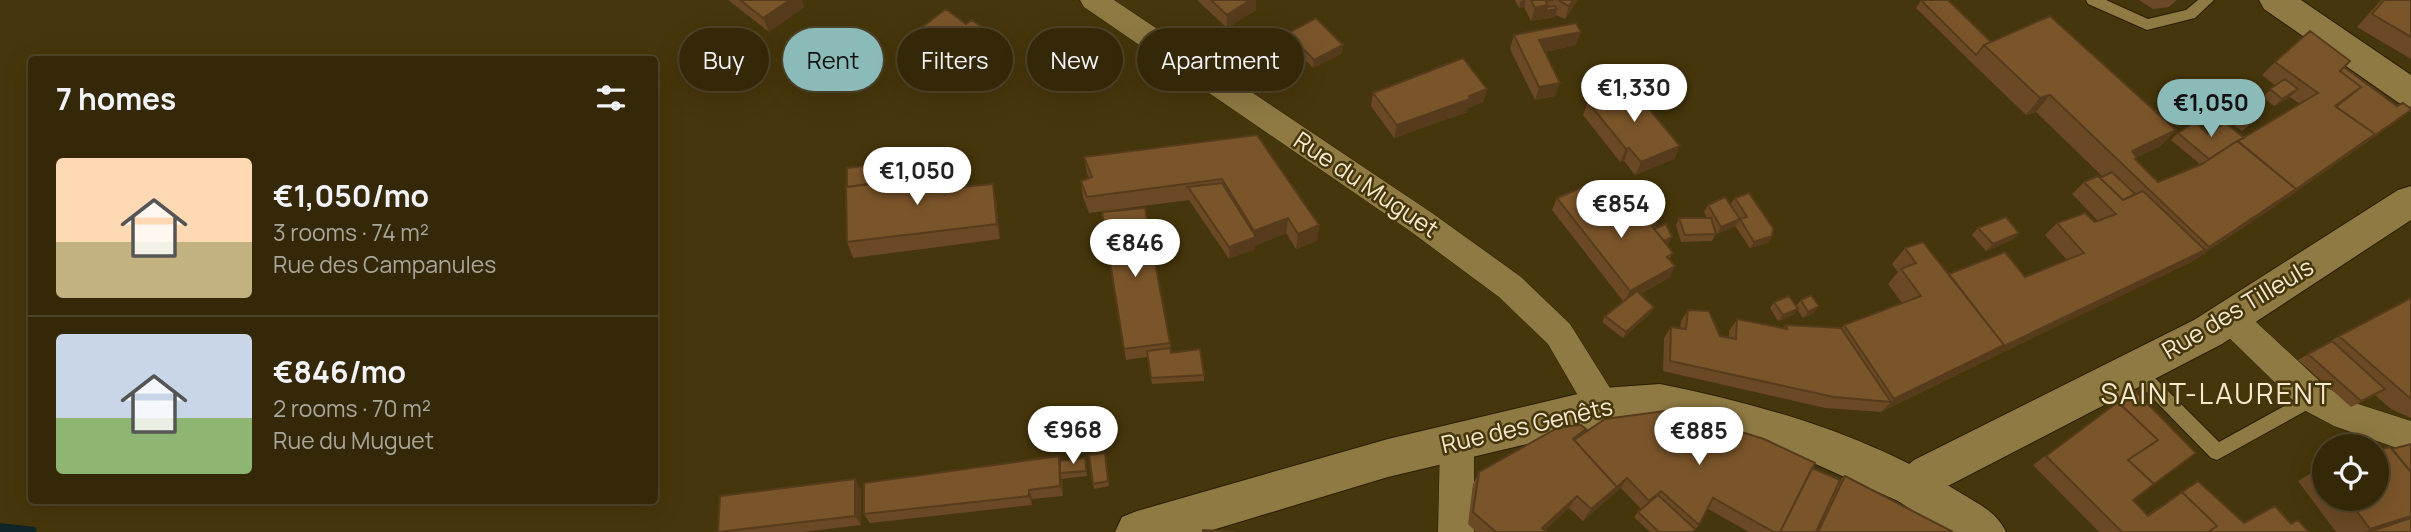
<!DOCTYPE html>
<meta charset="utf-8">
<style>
:root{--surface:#342808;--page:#3f3416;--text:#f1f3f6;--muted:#a9a69c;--line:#4e4429;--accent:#8bbbb9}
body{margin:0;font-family:Manrope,sans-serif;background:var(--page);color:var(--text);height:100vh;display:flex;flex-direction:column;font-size:26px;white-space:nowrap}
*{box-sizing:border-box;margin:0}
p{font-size:23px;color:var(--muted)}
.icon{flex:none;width:38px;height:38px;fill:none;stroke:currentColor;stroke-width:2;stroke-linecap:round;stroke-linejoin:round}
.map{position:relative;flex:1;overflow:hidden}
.details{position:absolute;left:28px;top:56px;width:630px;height:448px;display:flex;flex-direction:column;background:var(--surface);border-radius:7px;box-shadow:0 7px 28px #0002,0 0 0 2px var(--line)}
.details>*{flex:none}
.top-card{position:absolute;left:679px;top:28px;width:665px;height:63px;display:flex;gap:14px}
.buttons{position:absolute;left:2312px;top:434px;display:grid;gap:14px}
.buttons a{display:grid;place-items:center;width:77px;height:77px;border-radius:50%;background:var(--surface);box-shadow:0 7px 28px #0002,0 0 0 2px var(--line);font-size:35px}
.price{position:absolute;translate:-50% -60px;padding:0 16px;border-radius:24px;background:#fff;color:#222;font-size:23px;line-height:46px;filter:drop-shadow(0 2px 4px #0008)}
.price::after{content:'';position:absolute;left:50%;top:42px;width:21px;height:16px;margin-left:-10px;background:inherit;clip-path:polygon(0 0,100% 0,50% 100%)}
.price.active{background:var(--accent);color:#111}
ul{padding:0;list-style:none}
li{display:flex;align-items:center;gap:21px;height:175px;padding:0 28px}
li+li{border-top:2px solid var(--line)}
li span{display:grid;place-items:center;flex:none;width:196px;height:140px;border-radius:7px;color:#555}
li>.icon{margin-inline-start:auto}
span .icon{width:84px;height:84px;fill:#fffc;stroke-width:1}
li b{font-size:30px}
h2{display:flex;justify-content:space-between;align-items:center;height:84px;padding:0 28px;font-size:30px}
.tag{padding:0 24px;border-radius:32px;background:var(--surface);box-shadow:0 7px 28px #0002,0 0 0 2px var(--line);font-size:24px;line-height:63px}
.tag.active{background:var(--accent);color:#111}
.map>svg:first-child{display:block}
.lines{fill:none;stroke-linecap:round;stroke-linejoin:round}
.stream{fill:#102528;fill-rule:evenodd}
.service-casing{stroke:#291e02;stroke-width:2}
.minor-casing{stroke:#291e02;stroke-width:1}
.tertiary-casing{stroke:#291e02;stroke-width:2}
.secondary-casing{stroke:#291e02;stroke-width:2}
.service{fill:#8f7a43;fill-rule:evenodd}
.minor{fill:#8f7a43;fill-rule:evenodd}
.tertiary{fill:#8f7a43;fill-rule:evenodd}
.secondary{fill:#8f7a43;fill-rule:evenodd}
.wall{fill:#6a4924}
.shaded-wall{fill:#563c1d}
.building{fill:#7b552a;stroke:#563c1d;stroke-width:2}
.labels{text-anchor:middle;stroke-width:5;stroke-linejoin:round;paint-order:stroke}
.street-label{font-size:24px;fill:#f6eace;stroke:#46360b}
.quarter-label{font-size:28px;letter-spacing:2px;fill:#f6eace;stroke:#46360b}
</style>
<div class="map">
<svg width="2411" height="532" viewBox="0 0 2411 532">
<rect width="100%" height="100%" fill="#46360b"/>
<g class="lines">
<path class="stream" d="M0,523L35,527L37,532H0Z"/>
<defs>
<path id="service" d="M2086,0H2106L2148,19L2186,10L2198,0H2214L2195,18L2147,30L2088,4Z
M2135,362L2141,364L2219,442L2308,393L2314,390L2320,393L2322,398L2320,403L2217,460L2211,458L2129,374L2127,369L2129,364Z"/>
<path id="minor" d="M1080,0H1114L1432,213L1521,277L1570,324L1615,396L1620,407L1615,418L1603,422L1591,418L1548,344L1499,297L1410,231L1084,7Z
M2230,304L2241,308L2326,387L2355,403L2411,421V453L2334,426L2302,409L2219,328L2214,318L2219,308Z
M1457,427L1469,432L1474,443V532H1438L1440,443L1445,432Z"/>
<path id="tertiary" d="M2411,186V220L2222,344L1944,488L1928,501L1913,507L1898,501L1892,487L1898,473L1914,460L2194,320L2398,190Z"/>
<path id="secondary" d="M2259,0H2301L2411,75V107L2399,103L2264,9Z
M1660,384C1764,405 1868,435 1959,492C1978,504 1996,511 2006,532H1946L1898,501L1800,457L1728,435L1660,420L1603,426L1388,477L1206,532H1115L1122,517L1137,511L1388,439L1603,388Z"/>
</defs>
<use href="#service" class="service-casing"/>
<use href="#minor" class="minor-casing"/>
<use href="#tertiary" class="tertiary-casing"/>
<use href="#secondary" class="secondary-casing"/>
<use href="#service" class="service"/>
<use href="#minor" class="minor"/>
<use href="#tertiary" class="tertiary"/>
<use href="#secondary" class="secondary"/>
</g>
<path class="wall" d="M728,0H802L804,7L769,32Z
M1197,0H1256V10L1227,28Z
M1515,0H1578L1565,19L1555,15V17L1531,21L1524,7L1519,8Z
M1921,0L1991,42L2176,130L2159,147L2137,157L2135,159L2158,182L2200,164L2171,140L2178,133L2208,134L2244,138L2300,104L2290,97L2274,106L2262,97L2276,86L2262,75L2275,62L2344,67L2403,117L2277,205L2191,262L1989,359L1881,412L1825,408L1663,371L1664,338L1671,327L1680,328L1681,321L1688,310L1720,336L1729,338V331L1737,319L1783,329L1786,325L1841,328L1844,325L1902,303L1888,284L1898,272L1892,264L1905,248L1949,274L2025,277L2067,260L2045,235L2057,223L2095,222L2098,221L2072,194L2084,182L2103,177L2036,112L2026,115L1971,62L1916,8Z
M2139,0H2177L2169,7L2153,9Z
M2381,0H2411V59L2357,27Z
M1288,33L1343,45L1342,53L1313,68L1287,41Z
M1514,35L1576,45L1545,52L1560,83L1555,96L1535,100L1510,49Z
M910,36L1010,60L969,92L913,49Z
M1487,89L1483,102L1468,108L1467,112L1394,138L1371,106L1373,93Z
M1588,102L1680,146L1674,159L1635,175L1624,161L1620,162L1583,115Z
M2229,109L2257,119L2242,131L2221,116Z
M1257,135L1319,225L1317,241L1296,249L1286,233L1255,246V249L1229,259L1189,200L1089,213L1083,197L1081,181L1089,178L1087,173L1084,157Z
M964,167L966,186L993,184L996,200L1000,239L853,258L847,242Z
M1557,198L1617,228L1657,224L1654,229L1672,237L1668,244L1666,245L1673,253L1669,259V278L1640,294L1654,307L1651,313L1623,338L1602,322L1605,316L1623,301L1552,210Z
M1735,198L1772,236L1768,243L1750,248L1735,226L1740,219L1730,205Z
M1708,205L1740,219L1735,226L1717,234L1715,231L1716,234L1712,241L1681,242L1676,225L1679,218H1707L1704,212Z
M1102,212L1170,343L1171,353L1204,375V381L1152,384L1147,357L1126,360Z
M1978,228L2019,233L2012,240L1986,251L1972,235Z
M2411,298V418L2391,409L2375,395L2351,407L2298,360L2339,336Z
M1801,300L1814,313L1803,318L1797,309L1793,315L1778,321L1770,308L1774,302L1796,306Z
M2134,390L2154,484L2133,500L2147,515L2190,486L2244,523H2291L2309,532H2099L2033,465Z
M1586,429L1584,434L1712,448L1812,468L1840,480L1845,476L1953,532H1749L1708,509L1699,525L1693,532H1650L1634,517L1641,509L1621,488L1583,521L1569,508L1544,531L1546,532H1476L1468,524L1473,484L1479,472Z
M2392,449L2411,532H2336L2298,481L2324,466V499H2376Z
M1105,453L1109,486L1094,489L1089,455Z
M1059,456L1060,461L1085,458L1087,476L1062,479L1063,496L1032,499V505L870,523L864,514Z
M861,489V525L803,532H718Z"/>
<path class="shaded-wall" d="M790,0H802L804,7L769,32L763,18Z
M1250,0H1256V10L1227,28V15Z
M1526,0L1524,7L1519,8L1521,1Z
M1573,0H1578L1565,19L1569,6Z
M1547,5L1545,11L1557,9L1555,17L1531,21L1535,8Z
M1581,32L1576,45L1535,54L1539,40Z
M1343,45L1342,53L1313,68L1314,60Z
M1008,46L1010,60L969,92L966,79Z
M1560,83L1555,96L1535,100L1539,87Z
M1487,89L1483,102L1468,108L1467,112L1394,138L1397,125Z
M2298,89L2290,97L2274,106L2282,99Z
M2050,95L2036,112L2026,115L2040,98Z
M2411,110L2403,117L2277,205L2292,192Z
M2176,130L2159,147L2123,164L2132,151Z
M1680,146L1674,159L1635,175L1641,162Z
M1629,148L1624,161L1620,162L1626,149Z
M961,154L964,167L966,188L963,176Z
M993,184L996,200L1000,239L997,224Z
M2296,189L2277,205L2191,262L1989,359L1881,412L1894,399L2004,345L2205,250Z
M1288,218L1286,233L1255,246V249L1229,259V247L1254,237V231Z
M1740,219L1735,226L1717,234L1721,227Z
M1319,225L1317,241L1296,249L1298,234Z
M2019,233L2012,240L1986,251L1993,244Z
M1772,236L1768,243L1750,248L1754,242Z
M1672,237L1668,244L1660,248L1664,241Z
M1675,266L1669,278L1624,302L1630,291Z
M1819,306L1814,313L1803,318L1808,312Z
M1654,307L1651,313L1623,338L1626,332Z
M1798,309L1793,315L1778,321L1783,315Z
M1059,456L1062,466L1060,473L1062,479L1063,496L1060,486Z
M1627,478L1621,488L1583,521L1591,509Z
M855,479L861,489V525L855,516Z
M1029,490L1032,499V505L1029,496Z
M1577,496L1569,508L1543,532L1542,528Z
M2411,516V520L2371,532H2364Z"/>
<path class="building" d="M740,0H790L763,18Z
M1211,0H1250L1227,15Z
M1531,0H1553L1546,1L1547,5L1535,8Z
M1558,0H1573L1569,6Z
M1921,0H1948L1991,42L1984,45L1976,55Z
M2384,0H2411V37L2372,14Z
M1555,6L1557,9L1545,11L1547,7Z
M946,9L966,24L972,20L1008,46L966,79L910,36Z
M2050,16L2176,130L2132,151L2137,157L2135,159L2158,182L2202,164L2237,141L2296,189L2209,247L2050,95L2040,98L1984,45Z
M1316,18L1343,45L1314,60L1288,33Z
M1576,23L1581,32L1539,40L1560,83L1539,87L1514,35Z
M2310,31L2350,61L2340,71L2361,87L2335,106L2375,134L2292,192L2296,189L2238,141L2318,93L2275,62Z
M1463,58L1487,89L1469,96L1470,99L1397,125L1373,93Z
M2344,67L2397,106L2403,103L2411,109V110L2368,140L2375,134L2336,107L2361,87L2340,71Z
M2285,79L2298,89L2282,99L2270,89Z
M1630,86L1680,146L1641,162L1629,148L1626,149L1588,102Z
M2237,104L2257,119L2249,124L2229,109Z
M2195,122L2208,134L2225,122L2244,138L2238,141H2237L2209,159L2178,133Z
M1257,135L1319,225L1298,234L1288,218L1254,231L1222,179L1087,197L1081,181L1092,177L1084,157Z
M961,154L963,176L962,172L847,187V168Z
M962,172V187L993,184L997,224L847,242L846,187Z
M2112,172L2135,194L2123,200L2100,178Z
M2098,176L2123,200L2143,191L2205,250L2000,348L2004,345L1949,274L2005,252L2025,277L2084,253L2057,223L2085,213L2095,222L2116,214L2084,182Z
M1222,183L1256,237L1229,247L1188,187Z
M1585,186L1617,228L1648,213L1657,224L1652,226L1673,253L1667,257L1675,266L1630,291L1557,198Z
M1749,193L1773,228L1772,236L1754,242L1740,219L1747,217L1735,198Z
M1725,197L1740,219L1721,227L1708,205Z
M1145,208L1170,343L1124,349L1102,212Z
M2006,217L2019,233L1993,244L1978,228Z
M1679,218H1711L1716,234L1685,235Z
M1666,224L1672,237L1664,241L1654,229Z
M1923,242L2004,345L1894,399L1844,325L1921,296L1901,269L1916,263L1905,248Z
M1637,291L1654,307L1626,332L1605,316Z
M1811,295L1819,306L1808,312L1801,300Z
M1789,296L1798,309L1783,315L1774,302Z
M2411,298V399L2339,336Z
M1688,310L1709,311L1720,336L1736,339L1737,319L1787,329L1786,325L1841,328L1891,402L1834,397L1670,361L1671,327L1686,329Z
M2332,341L2385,389L2361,401L2308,354Z
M1170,348L1171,353L1200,349L1204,375L1151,378L1147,351Z
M2134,390L2196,453L2154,484L2128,460L2158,440L2118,402Z
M2118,402L2158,440L2128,460L2154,484L2133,500L2148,516L2182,492L2217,526L2208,532H2122L2046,456Z
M1672,410L1712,448L1728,428L1764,439L1815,463L1780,532H1774L1713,498L1699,525L1661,491L1649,501L1627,478L1615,489L1617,487L1574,440L1605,419Z
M1581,425L1586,429L1573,439L1617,487L1591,509L1577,496L1542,528L1546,532H1496L1473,512L1479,472L1559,427Z
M2411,444V472L2392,449Z
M2390,447L2411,472V516L2370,529L2348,499H2376V451Z
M1105,453L1108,481L1093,484L1089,455Z
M1059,456L1060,486L1029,490V496L864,514V483Z
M1085,458L1086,471L1060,473V461Z
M1812,468L1840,480L1816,532H1780Z
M1845,476L1953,532H1818Z
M855,479V516L718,532L720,496Z
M2198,481L2244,523L2275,506L2291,524L2298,520L2309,532H2208L2217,526L2182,492L2175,497Z
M1658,495L1695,529L1693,532H1659L1638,512Z
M2411,518V532H2376L2375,530Z
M1203,530L1235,532H1203Z"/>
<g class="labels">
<g class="street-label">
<text transform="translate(1366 185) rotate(34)" y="8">Rue du Muguet</text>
<text transform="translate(2238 309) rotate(-31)" y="8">Rue des Tilleuls</text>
<text transform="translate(1527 426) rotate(-13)" y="8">Rue des Genêts</text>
</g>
<g class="quarter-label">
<text x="2217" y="404">SAINT-LAURENT</text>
</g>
</g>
</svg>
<div class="buttons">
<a><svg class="icon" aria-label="locate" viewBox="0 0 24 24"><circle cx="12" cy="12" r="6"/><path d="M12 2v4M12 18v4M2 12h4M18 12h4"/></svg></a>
</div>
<b class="price" style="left:1634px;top:124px">€1,330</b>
<b class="price active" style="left:2211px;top:139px">€1,050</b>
<b class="price" style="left:917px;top:207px">€1,050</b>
<b class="price" style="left:1621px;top:240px">€854</b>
<b class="price" style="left:1135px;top:279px">€846</b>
<b class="price" style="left:1073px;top:466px">€968</b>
<b class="price" style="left:1699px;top:467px">€885</b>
<div class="top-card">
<a class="tag">Buy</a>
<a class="tag active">Rent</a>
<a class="tag">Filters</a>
<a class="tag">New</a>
<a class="tag">Apartment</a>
</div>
<section class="details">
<h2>7 homes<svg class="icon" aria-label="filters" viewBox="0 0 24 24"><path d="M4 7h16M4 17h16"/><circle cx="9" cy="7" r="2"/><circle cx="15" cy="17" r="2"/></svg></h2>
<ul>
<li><span style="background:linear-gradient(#ffd9b3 60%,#c2b280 0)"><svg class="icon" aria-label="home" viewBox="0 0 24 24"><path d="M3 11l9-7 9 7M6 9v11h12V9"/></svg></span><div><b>€1,050/mo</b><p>3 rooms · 74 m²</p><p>Rue des Campanules</p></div></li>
<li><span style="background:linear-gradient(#c9d6e8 60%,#8fb573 0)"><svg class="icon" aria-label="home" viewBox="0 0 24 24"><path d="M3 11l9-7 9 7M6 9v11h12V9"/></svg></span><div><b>€846/mo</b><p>2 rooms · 70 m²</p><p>Rue du Muguet</p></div></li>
</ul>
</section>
</div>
